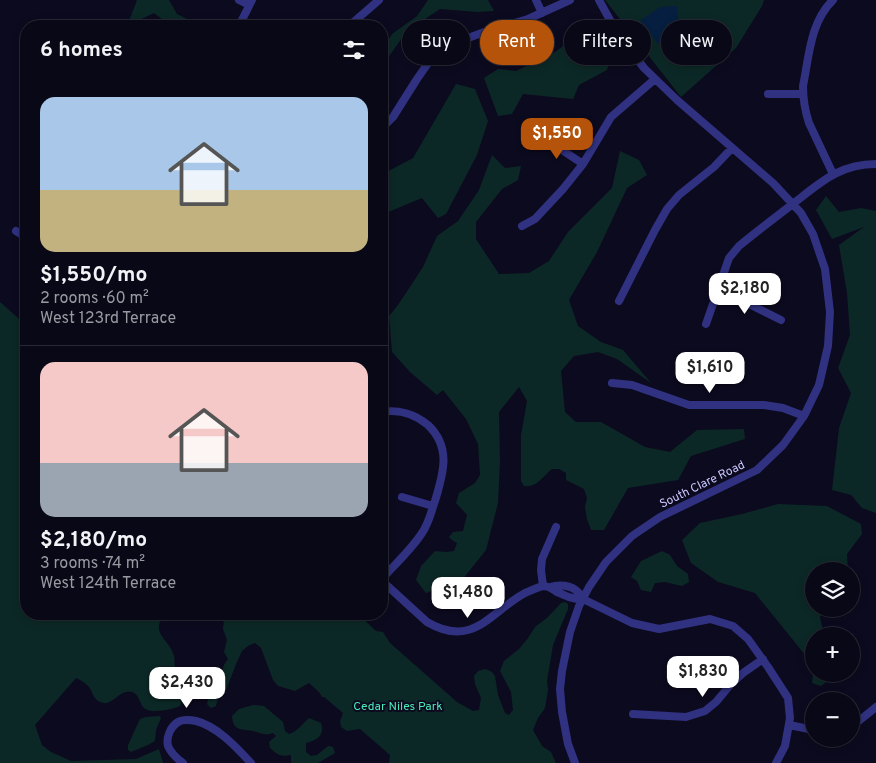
<!DOCTYPE html>
<meta charset="utf-8">
<style>
:root{--surface:#090816;--page:#12111f;--text:#f1f3f6;--muted:#999aa1;--line:#292935;--accent:#b45309}
body{margin:0;font-family:Overpass,sans-serif;background:var(--page);color:var(--text);height:100vh;display:flex;flex-direction:column;font-size:19px;white-space:nowrap}
*{box-sizing:border-box;margin:0}
p{font-size:16px;color:var(--muted)}
.icon{flex:none;width:28px;height:28px;fill:none;stroke:currentColor;stroke-width:2;stroke-linecap:round;stroke-linejoin:round}
.map{position:relative;flex:1;overflow:hidden}
.side{position:absolute;left:20px;top:20px;width:368px;height:600px;display:flex;flex-direction:column;background:var(--surface);border-radius:20px;box-shadow:0 2px 8px #0003,0 0 0 1px var(--line)}
.side>*{flex:none}
.banner{position:absolute;left:402px;top:20px;width:398px;height:45px;display:flex;gap:10px}
.buttons{position:absolute;left:805px;top:562px;display:grid;gap:10px}
.buttons a{display:grid;place-items:center;width:55px;height:55px;border-radius:50%;background:var(--surface);box-shadow:0 2px 8px #0003,0 0 0 1px var(--line);font-size:25px}
.price{position:absolute;translate:-50% -42px;padding:0 11px;border-radius:10px;background:#fff;color:#222;font-size:16px;line-height:32px;filter:drop-shadow(0 1px 2px #0008)}
.price::after{content:'';position:absolute;left:50%;top:30px;width:15px;height:11px;margin-left:-8px;background:inherit;clip-path:polygon(0 0,100% 0,50% 100%)}
.price.selected{background:var(--accent);color:#fff}
ul{padding:0;list-style:none}
li{display:grid;align-content:center;gap:10px;height:265px;padding:0 20px}
li+li{border-top:1px solid var(--line)}
li span{display:grid;place-items:center;height:155px;border-radius:15px;color:#555}
li>.icon{margin-inline-start:auto}
span .icon{width:90px;height:90px;fill:#fffc;stroke-width:1}
li b{font-size:21px}
h2{display:flex;justify-content:space-between;align-items:center;height:60px;padding:0 20px;font-size:21px}
.pill{padding:0 18px;border-radius:22px;background:var(--surface);box-shadow:0 2px 8px #0003,0 0 0 1px var(--line);font-size:18px;line-height:45px}
.pill.selected{background:var(--accent);color:#fff}
.map>svg:first-child{display:block}
.green{fill:#0c2826}
.water{fill:#061f40}
.lines{fill:none;stroke-linecap:round;stroke-linejoin:round}
.minor{stroke:#303181;stroke-width:8}
.labels{text-anchor:middle;stroke-width:4;stroke-linejoin:round;paint-order:stroke}
.street-label{font-size:12px;fill:#cac7ff;stroke:#0c0a1e}
.park-label{font-size:12px;fill:#49e9b8;stroke:#0c0a1e}
</style>
<div class="map">
<svg width="876" height="763" viewBox="0 0 876 763">
<rect width="100%" height="100%" fill="#0c0a1e"/>
<path class="green" d="M137,0H169L177,14L201,26H171L154,13L127,26Z
M428,0H488L494,11L477,12L440,9L406,32L381,68V52L392,34L417,16Z
M605,0H764L762,6L736,48L681,97Z
M582,32L613,50L607,70L579,85L573,99L523,94L512,114L498,116L484,78L498,69L516,71L555,52Z
M456,84L475,89L488,121L477,155L446,214L438,218L422,198L381,215V175L413,158Z
M620,151L639,160L647,175L627,188L597,252L569,300L578,326L601,342L623,350L651,383L617,359L598,352L574,356L561,371L565,412L576,422H601L645,447L670,452L697,430L744,429L745,439L691,456L678,480L628,488L604,530H591L587,519L585,507L587,498L584,489L566,480V473L559,469H552C543,476 537,488 524,486L521,481V435L527,401L519,387L499,412L500,461L498,503L486,550L462,580L426,593L416,580L421,566L435,551L446,552L454,551L457,543L452,540L449,537L453,532L463,531L467,515L456,503L459,493L475,483L480,475L478,444L466,419L443,390L437,395L410,372L392,352L389,316L398,305L423,267L437,236L458,221L479,190L492,155L505,168L521,166L518,180L502,189L476,222V239L499,274L529,273L549,261L568,232L612,188Z
M826,196L839,212L861,208L876,211V513L862,508L851,495L832,490L839,428L851,393L838,368L850,335L847,293L839,245L864,227L832,239L816,210Z
M0,302L26,325V614H165C149,634 169,638 174,656C175,659 174,664 175,667C179,684 187,688 180,706C173,709 149,715 143,707C139,702 139,694 132,692C119,688 113,708 100,702C93,699 93,692 89,687C85,683 81,680 76,678L35,725L42,745L51,752L71,761L136,759L159,749L163,763H0Z
M778,504L827,506L861,524L862,534L847,554L848,571H814V609H824L820,617L824,636H814V674H829V680L821,686L812,683L813,675L810,661L755,593L718,582L691,563L682,540L700,523L742,514Z
M662,551L670,555L677,566L688,574L689,582L682,586L665,582L655,583L651,592L641,590L637,581L631,577L641,561Z
M565,602L568,604V609L553,645L547,681L548,690L545,708L538,718L533,730L542,746L551,752L556,763H389L390,755L360,729L347,731L341,727L340,721L343,713L324,697H322L319,692L309,683L295,691L278,686L273,680L261,648L255,643L248,646L242,651L236,664L225,693L218,698L216,706L211,708L207,704C208,695 215,690 218,682C222,673 222,666 228,659L224,652L227,640L223,629L224,619L220,614H358L376,631L383,632L390,643L457,702L473,711L479,710L481,698L475,684L474,676L478,671L485,669L488,670L492,672L495,676L498,695L505,713L509,715L513,710L511,692L500,671L504,661L519,649L528,638L535,627L548,617L561,603Z
M253,705L264,706L283,722L285,731L289,734C298,731 302,724 309,718L321,723C325,736 317,740 306,743V752L311,756L317,755L328,746L333,747L335,753L318,763H291V755C280,757 278,755 270,748L269,742L276,736L273,733C265,736 261,733 253,731C243,729 233,732 232,716L239,709Z
M159,716L161,718L156,730L155,741L148,745L131,752L128,750V745L140,719L146,717Z"/>
<path class="water" d="M677,6L679,27L658,44L640,21L660,7Z"/>
<g class="lines">
<path class="minor" d="M239,0L249,5
M536,0L542,13
M833,0C810,22 809,57 803,86C803,99 805,111 809,123L833,174
M239,26L252,0
M349,26L379,0
M768,94H803
M381,129L393,117L417,79L431,59L443,49L460,41L487,31L528,19L570,0
M544,138L583,164
M522,226L535,219L563,189L583,164L611,117L655,79
M16,231L26,237
M718,291L735,297L781,320
M619,301L655,230L667,209L679,195L714,167L732,148
M706,324L729,258L739,246C757,231 776,217 794,203C821,182 840,164 876,164
M612,383L632,385L689,405H764L783,408L804,416
M381,412C398,409 415,414 428,425C452,448 443,474 435,501C431,512 429,523 422,533C411,550 395,564 381,580
M402,497L433,506
M381,580L427,622C473,649 490,612 525,593C530,591 538,587 543,586C549,586 553,589 557,592C566,596 574,600 583,599L632,623L659,629L710,619L733,626L748,639L768,667L788,698L790,718L785,746L776,763
M543,586L541,570L542,559L556,527
M550,587C559,584 571,585 578,592C579,592 582,598 583,599
M633,714L686,717L705,711L716,702L731,684L743,673L763,659
M789,725L814,730
M851,726L860,720L876,707
M183,763C176,758 171,753 168,746C166,738 170,727 178,722C183,719 191,720 196,721C217,726 237,748 251,763
M575,763L568,744L562,712L560,689L562,671L570,632L579,606L589,587L606,562L632,536L660,517L757,470L783,445L804,416L819,385L828,346L830,312L825,269L813,234L801,213L773,183L677,100L644,68L616,31L599,0"/>
</g>
<g class="labels">
<g class="street-label">
<text transform="translate(702 484) rotate(-26)" y="4">South Clare Road</text>
</g>
<g class="park-label">
<text x="398" y="710">Cedar Niles Park</text>
</g>
</g>
</svg>
<div class="buttons">
<a><svg class="icon" aria-label="layers" viewBox="0 0 24 24"><path d="M12 4l9 5-9 5-9-5zM3 14l9 5 9-5"/></svg></a>
<a>+</a>
<a>−</a>
</div>
<b class="price selected" style="left:557px;top:160px">$1,550</b>
<b class="price" style="left:745px;top:315px">$2,180</b>
<b class="price" style="left:710px;top:394px">$1,610</b>
<b class="price" style="left:468px;top:619px">$1,480</b>
<b class="price" style="left:703px;top:698px">$1,830</b>
<b class="price" style="left:187px;top:709px">$2,430</b>
<div class="banner">
<a class="pill">Buy</a>
<a class="pill selected">Rent</a>
<a class="pill">Filters</a>
<a class="pill">New</a>
</div>
<section class="side">
<h2>6 homes<svg class="icon" aria-label="filters" viewBox="0 0 24 24"><path d="M4 7h16M4 17h16"/><circle cx="9" cy="7" r="2"/><circle cx="15" cy="17" r="2"/></svg></h2>
<ul>
<li><span style="background:linear-gradient(#a9c7e8 60%,#c2b280 0)"><svg class="icon" aria-label="home" viewBox="0 0 24 24"><path d="M3 11l9-7 9 7M6 9v11h12V9"/></svg></span><div><b>$1,550/mo</b><p>2 rooms · 60 m²</p><p>West 123rd Terrace</p></div></li>
<li><span style="background:linear-gradient(#f6c9c9 65%,#9aa5b1 0)"><svg class="icon" aria-label="home" viewBox="0 0 24 24"><path d="M3 11l9-7 9 7M6 9v11h12V9"/></svg></span><div><b>$2,180/mo</b><p>3 rooms · 74 m²</p><p>West 124th Terrace</p></div></li>
</ul>
</section>
</div>
